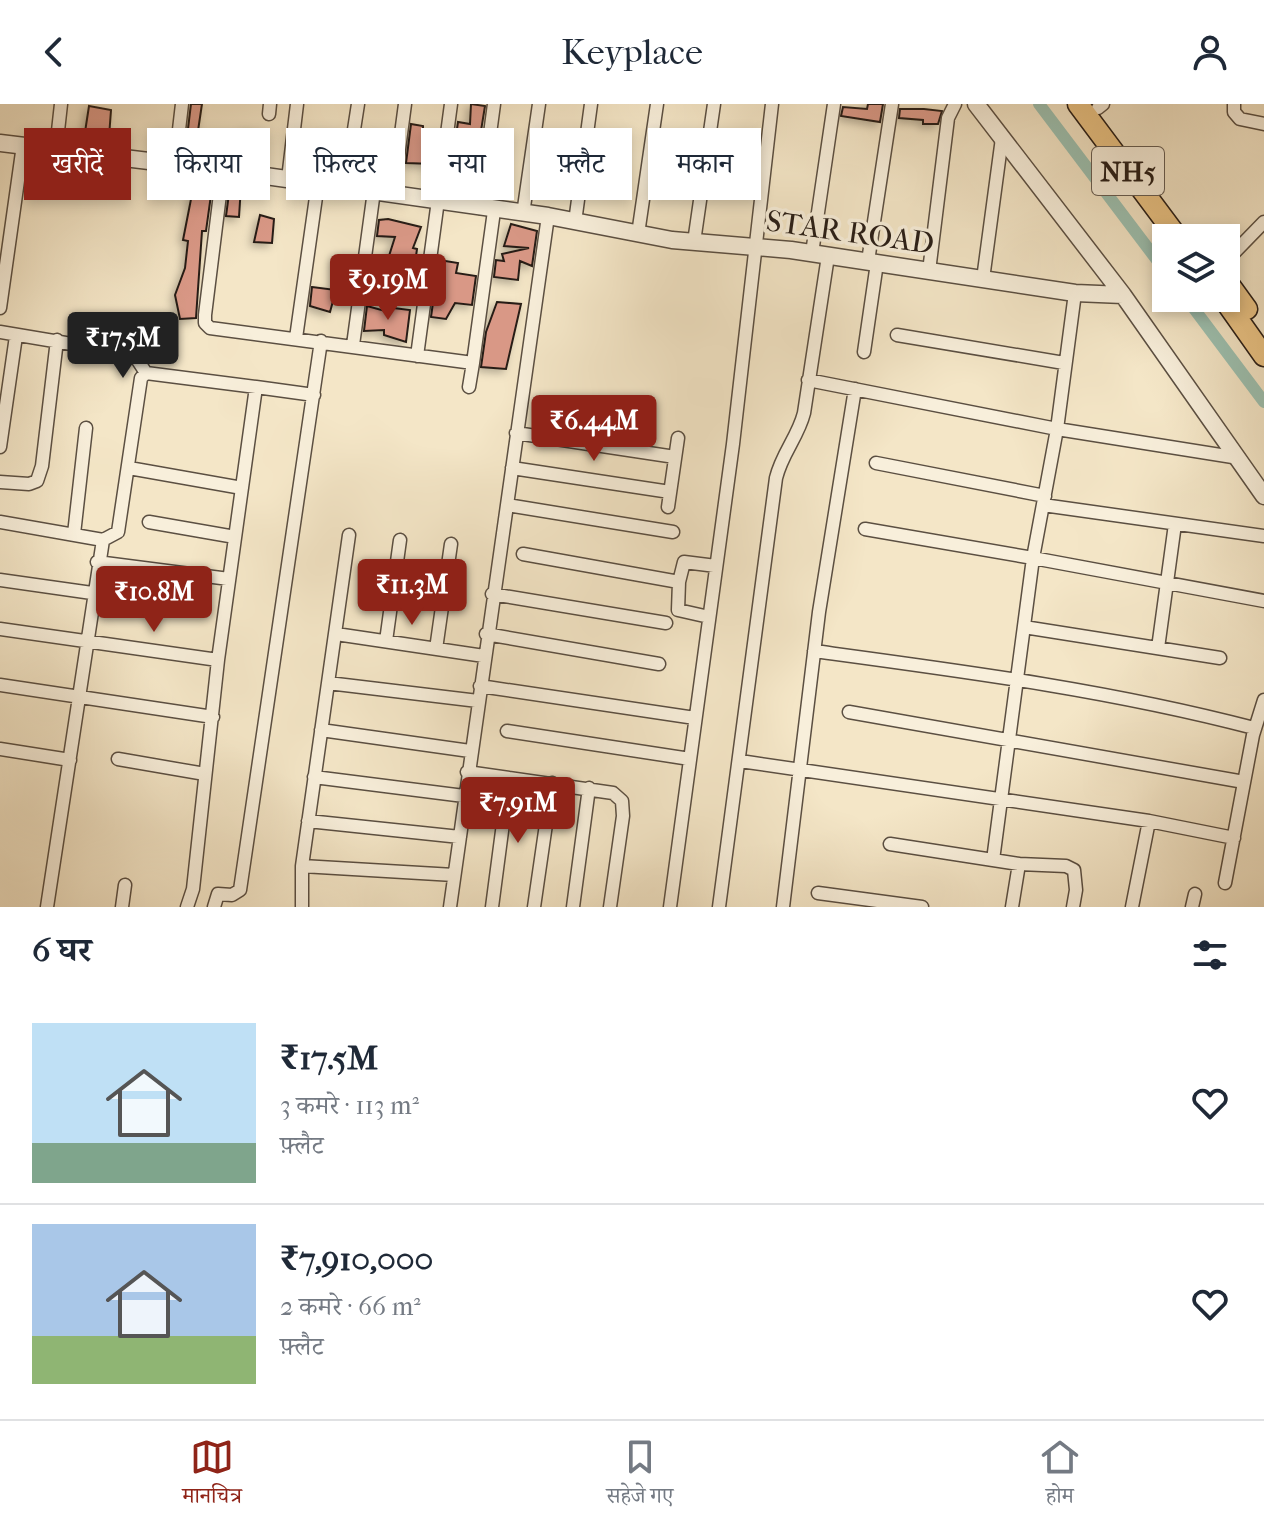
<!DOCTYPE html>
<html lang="hi">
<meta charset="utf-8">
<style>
:root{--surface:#fff;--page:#f2f2f3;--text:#1f2937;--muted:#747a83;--line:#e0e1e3;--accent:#8f2418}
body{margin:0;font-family:"IM FELL French Canon","Noto Serif Devanagari",serif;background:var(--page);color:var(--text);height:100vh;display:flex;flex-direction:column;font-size:30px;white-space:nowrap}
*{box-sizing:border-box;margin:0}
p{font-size:26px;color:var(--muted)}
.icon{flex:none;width:44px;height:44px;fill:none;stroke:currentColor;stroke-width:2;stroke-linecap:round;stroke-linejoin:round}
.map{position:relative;height:803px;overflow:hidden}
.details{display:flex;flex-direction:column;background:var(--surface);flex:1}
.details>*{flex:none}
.guide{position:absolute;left:24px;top:24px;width:800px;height:72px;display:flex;gap:16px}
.tools{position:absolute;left:1152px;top:120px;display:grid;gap:16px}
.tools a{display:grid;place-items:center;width:88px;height:88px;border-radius:0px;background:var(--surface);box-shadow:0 4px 12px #0003;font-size:40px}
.price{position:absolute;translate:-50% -68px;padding:0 18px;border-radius:8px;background:var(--accent);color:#fff;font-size:26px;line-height:52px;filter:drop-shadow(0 2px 4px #0008)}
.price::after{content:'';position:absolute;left:50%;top:48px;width:24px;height:18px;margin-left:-12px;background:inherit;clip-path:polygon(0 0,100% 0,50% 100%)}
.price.active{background:#222;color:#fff}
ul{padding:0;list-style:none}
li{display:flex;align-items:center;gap:24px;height:200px;padding:0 32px}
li+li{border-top:2px solid var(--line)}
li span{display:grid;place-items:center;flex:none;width:224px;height:160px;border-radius:0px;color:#555}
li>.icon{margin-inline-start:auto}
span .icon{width:96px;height:96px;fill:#fffc;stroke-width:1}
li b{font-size:34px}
h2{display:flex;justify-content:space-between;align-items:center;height:96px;padding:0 32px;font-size:34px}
.chip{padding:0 28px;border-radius:0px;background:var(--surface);box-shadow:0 4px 12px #0003;font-size:28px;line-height:72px}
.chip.active{background:var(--accent);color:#fff}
header{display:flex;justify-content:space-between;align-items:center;height:104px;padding:0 32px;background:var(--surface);font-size:36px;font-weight:600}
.tab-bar{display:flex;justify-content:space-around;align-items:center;height:112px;border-top:2px solid var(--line);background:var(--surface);font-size:22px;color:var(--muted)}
.tab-bar a{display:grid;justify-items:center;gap:4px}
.tab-bar .active{color:var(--accent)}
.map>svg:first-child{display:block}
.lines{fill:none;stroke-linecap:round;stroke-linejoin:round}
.canal{stroke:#9cc0b0;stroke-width:12}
.building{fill:#d99886;stroke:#281d16;stroke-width:2;filter:url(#shadow)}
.minor-casing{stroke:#5b4f42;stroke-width:15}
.tertiary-casing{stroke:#5b4f42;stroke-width:19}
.trunk-casing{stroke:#281d16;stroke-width:23}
.minor{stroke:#f8efdb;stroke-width:12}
.tertiary{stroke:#f8efdb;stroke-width:16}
.trunk{stroke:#eac384;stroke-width:20}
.labels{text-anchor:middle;stroke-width:7;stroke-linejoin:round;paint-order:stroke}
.shield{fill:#f8efdb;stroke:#665c51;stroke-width:2}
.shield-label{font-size:28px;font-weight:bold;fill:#281d16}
.street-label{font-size:30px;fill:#281d16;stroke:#f8efdb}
</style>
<header><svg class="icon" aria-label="back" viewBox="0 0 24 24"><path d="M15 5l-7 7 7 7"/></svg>Keyplace<svg class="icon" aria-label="person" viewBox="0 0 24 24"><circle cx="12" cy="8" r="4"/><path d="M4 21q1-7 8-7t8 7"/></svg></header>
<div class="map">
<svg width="1264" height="803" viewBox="0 0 1264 803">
<defs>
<filter id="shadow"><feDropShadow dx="-3.5" dy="3.5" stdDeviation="4" flood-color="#0004"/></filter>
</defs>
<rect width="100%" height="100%" fill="#f4e6c7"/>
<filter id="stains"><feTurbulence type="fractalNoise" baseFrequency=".0025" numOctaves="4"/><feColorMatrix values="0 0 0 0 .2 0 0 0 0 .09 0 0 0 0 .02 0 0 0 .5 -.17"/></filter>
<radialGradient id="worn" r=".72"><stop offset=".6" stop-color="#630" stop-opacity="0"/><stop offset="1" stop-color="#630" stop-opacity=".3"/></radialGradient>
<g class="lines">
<path class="canal" d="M1039,0L1166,168
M1186,194L1264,298"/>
</g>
<path class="building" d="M191,0H202L195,47L197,52L185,50Z
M471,0L485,2L480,33L468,32L464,73L475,75L473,86L449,80L458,18L470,20Z
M868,0H883L880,18L841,12L843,3L867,5Z
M89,2L111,6L109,33L85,28Z
M900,5H924L942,7L938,20H923V16L899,14Z
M411,20L423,22V29H438L434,60L406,59Z
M244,25L262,27V43L255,57L241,56Z
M363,27L377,29L374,42L390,45L388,61L370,60L368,70L356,68Z
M324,28L344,32L341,51L324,49Z
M230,82H241L239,113L226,112Z
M192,90L211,91L206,127H202L196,214L180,215L175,191L185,164L188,137L183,136Z
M260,111L274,115L272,139L254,138Z
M388,115L421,123L413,144L417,145L413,174L386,167L394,152H389L395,133L377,132L379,116Z
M511,120L537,127L532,162L520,157L518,176L494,173L496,156L504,157L502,150L529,144L504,142Z
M439,156L458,159L456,169L476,172L472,201L455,199L446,215L431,213Z
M312,183L336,186L330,208L310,202Z
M497,198L521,200L506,265L481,263L486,228Z
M367,202L385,207V203L410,206L406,238L384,231V226L364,227Z"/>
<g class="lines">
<defs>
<path id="minor" d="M1234,0V8L1240,15L1264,20
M1098,4L1103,0
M269,10L270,0
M56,45L61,0
M175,60L182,0
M223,66L205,211V219L210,224L473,259L494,107
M288,75L297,0
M345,83L358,0
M393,90L405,0
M480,104L494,0
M523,110L539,0
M575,118L591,0
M638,130L657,0
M694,138L714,0
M812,149L834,0
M868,157L892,0
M1226,157L1264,118
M929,167L948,14L955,0
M983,175L1002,34
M0,204L23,41
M0,228L125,249L135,252L146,269
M897,231L1064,259
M296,234L318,79
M353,241L374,87
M864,248L877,159
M417,252L451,0
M808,276L1057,325L1239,354
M469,283L473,259
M516,329L675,353
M0,343L16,232
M876,359L1045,392
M129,364L242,384
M512,364L670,388
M0,378L29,380L37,377L42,362L57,236
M507,401L673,428
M1043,401L1264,432
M668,403L678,334
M0,418L103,436L118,428L141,274L146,269L256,283
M149,418L235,433
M865,425L1033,454L1057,325L1075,189
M74,430L86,324
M523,450L679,478
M97,458L229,475
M0,476L92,489
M492,490L666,519
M709,513L678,506L679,478L684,458L716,462
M1024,523L1220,554
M0,525L218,556
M336,530L484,552
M486,530L659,560
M386,537L400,436
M1158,544L1175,420
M436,545L451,440
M814,547C962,567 1109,586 1254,624
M328,579L478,597
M0,581L213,613
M480,582L695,614
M849,608L1244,678
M321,626L470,647
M507,627L690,655
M0,645L70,656
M118,655L205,670
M740,657L1149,717L1234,734
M467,668L613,689L622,697L623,712L610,803
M314,673L464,692
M308,717L460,733
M890,740L993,756
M1019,760L993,756L1033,454L1264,497
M302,762L454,771
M1225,779L1253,631L1264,596
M818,789L922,803
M47,803L103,436
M122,803L125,781
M187,803L193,785L218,556L256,283L314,291
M214,803L218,790L232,791L240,786L321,237
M302,803V762L349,431
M450,803L548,112
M492,803L509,674
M534,803L552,679
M573,803L589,684
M670,803L733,340L772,0
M719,803L776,374C782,349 798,333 804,309L828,152
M783,803L819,508L855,285
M1012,803L1019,760L1066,762L1074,766L1076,786L1073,803
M1132,803L1149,717
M1192,803L1195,790"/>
<path id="tertiary" d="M976,0L1123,191L1264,392
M0,39L223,66L548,112L672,136L791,146L1075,189L1123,191"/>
<path id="trunk" d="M1078,0L1178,134
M1226,176L1247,205
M1223,194L1264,252"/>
</defs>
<use href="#minor" class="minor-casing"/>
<use href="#tertiary" class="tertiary-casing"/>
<use href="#trunk" class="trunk-casing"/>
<use href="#minor" class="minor"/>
<use href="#tertiary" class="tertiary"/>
<use href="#trunk" class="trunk"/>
</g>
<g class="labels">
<rect class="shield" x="1092" y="43" width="72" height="48" rx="6"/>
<g class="shield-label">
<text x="1128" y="77">NH5</text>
</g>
<g class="street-label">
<text transform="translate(850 128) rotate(8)" y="10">STAR ROAD</text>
</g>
</g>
<rect width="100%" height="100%" filter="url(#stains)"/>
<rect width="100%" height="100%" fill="url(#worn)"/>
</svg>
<div class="tools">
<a><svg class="icon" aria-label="layers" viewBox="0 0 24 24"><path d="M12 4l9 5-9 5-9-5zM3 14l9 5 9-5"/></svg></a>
</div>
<b class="price" style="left:388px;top:218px">₹9.19M</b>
<b class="price active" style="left:123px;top:276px">₹17.5M</b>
<b class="price" style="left:594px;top:359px">₹6.44M</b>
<b class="price" style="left:412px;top:523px">₹11.3M</b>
<b class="price" style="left:154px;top:530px">₹10.8M</b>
<b class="price" style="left:518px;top:741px">₹7.91M</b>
<div class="guide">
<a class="chip active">खरीदें</a>
<a class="chip">किराया</a>
<a class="chip">फ़िल्टर</a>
<a class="chip">नया</a>
<a class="chip">फ़्लैट</a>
<a class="chip">मकान</a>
</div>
</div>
<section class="details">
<h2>6 घर<svg class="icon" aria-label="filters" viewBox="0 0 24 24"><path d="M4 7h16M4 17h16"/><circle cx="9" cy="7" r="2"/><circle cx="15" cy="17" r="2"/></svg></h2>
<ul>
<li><span style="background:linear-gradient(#bfe0f5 75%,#7fa58c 0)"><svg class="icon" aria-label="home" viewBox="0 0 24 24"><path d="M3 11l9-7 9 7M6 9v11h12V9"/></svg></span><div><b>₹17.5M</b><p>3 कमरे · 113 m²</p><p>फ़्लैट</p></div><svg class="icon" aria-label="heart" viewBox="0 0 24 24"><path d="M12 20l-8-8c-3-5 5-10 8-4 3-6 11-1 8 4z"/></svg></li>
<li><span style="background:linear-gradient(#a9c7e8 70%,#8fb573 0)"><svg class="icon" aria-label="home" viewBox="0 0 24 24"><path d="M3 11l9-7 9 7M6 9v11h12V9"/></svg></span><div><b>₹7,910,000</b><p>2 कमरे · 66 m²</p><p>फ़्लैट</p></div><svg class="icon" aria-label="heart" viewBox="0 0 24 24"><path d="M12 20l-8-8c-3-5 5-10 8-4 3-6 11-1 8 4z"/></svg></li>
</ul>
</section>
<nav class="tab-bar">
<a class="active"><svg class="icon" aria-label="map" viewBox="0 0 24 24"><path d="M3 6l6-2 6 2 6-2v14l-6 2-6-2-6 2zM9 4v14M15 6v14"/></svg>मानचित्र</a>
<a><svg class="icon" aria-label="saved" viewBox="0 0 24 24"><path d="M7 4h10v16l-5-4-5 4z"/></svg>सहेजे गए</a>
<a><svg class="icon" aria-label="home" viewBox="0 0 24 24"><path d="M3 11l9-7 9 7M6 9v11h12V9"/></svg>होम</a>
</nav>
